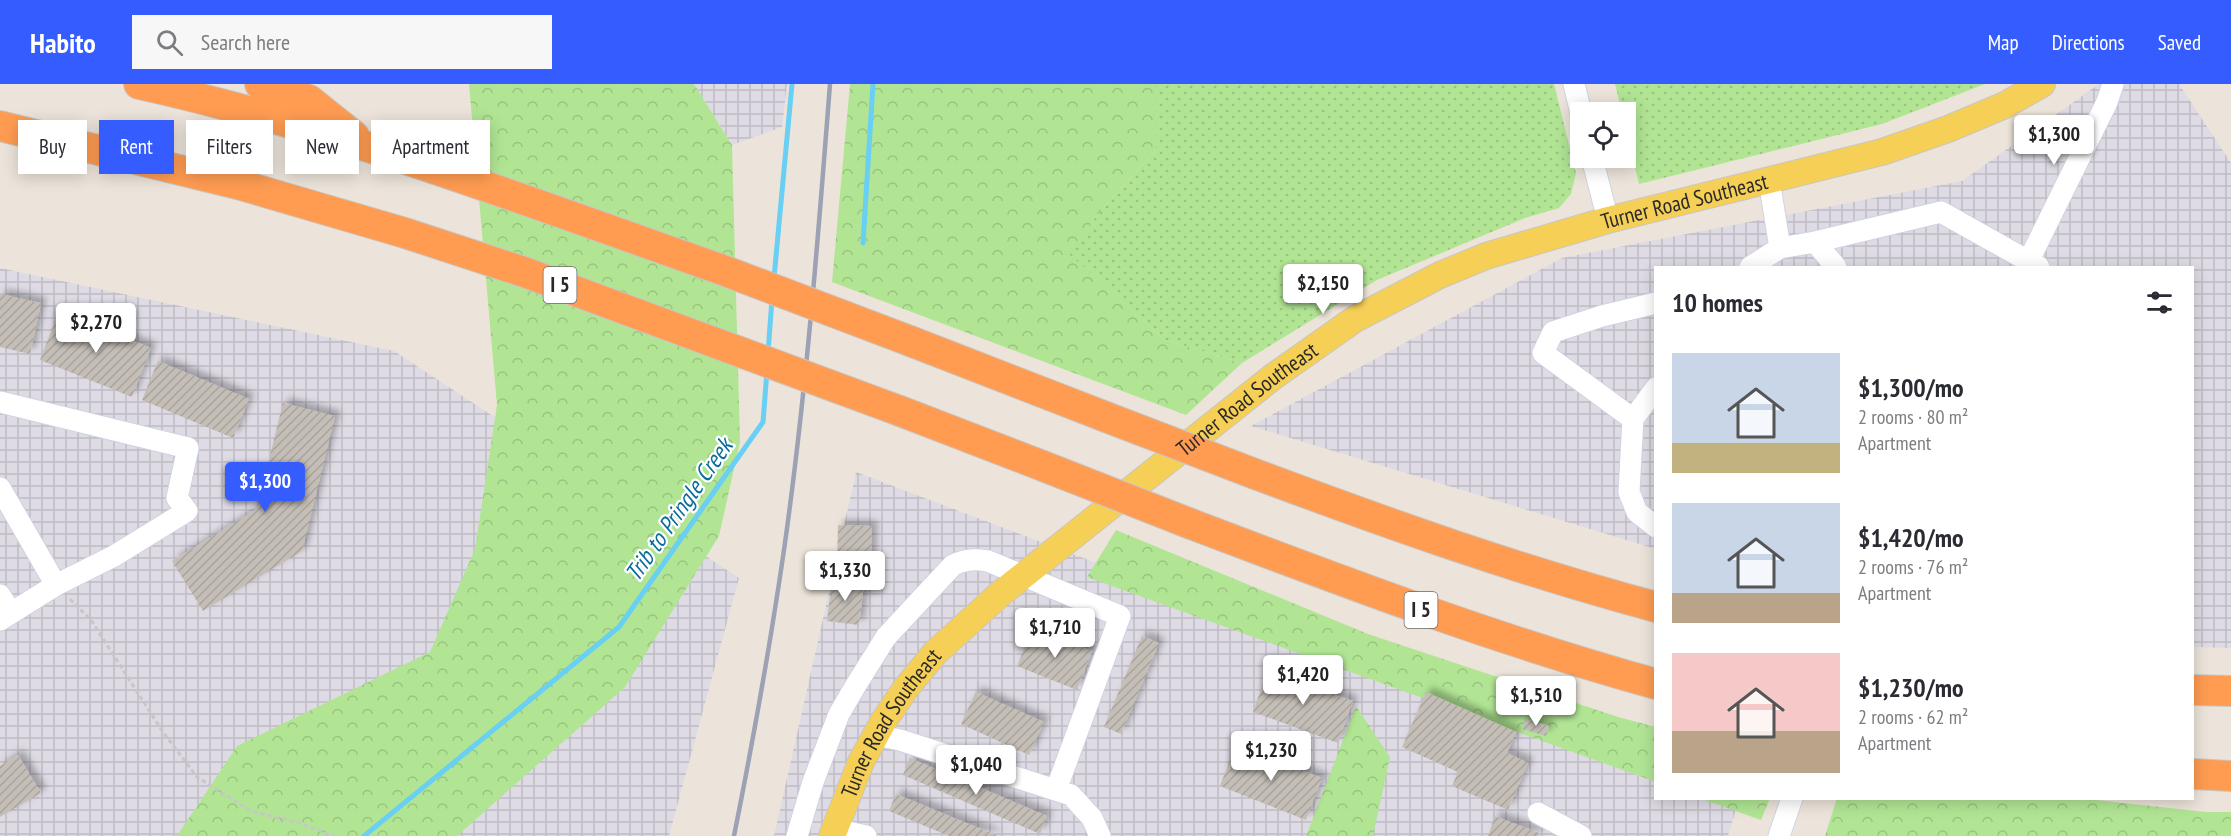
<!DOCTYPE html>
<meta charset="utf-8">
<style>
:root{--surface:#fff;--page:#f7f7f7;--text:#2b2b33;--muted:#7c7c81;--accent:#345cff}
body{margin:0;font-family:"PT Sans Narrow",sans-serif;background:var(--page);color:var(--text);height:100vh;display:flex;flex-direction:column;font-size:22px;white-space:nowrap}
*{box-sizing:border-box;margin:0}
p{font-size:20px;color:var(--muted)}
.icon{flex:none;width:33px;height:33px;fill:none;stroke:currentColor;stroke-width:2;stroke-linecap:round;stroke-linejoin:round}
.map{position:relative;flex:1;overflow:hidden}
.panel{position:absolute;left:1654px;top:182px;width:540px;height:534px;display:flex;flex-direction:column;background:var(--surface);border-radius:0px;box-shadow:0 3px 15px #0003}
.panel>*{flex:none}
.guide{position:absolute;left:18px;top:36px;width:570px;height:54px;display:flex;gap:12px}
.fabs{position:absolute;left:1570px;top:18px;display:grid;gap:12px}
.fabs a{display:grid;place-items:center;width:66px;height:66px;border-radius:0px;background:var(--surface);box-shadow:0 3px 15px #0003;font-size:30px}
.price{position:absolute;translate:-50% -51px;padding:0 14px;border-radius:6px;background:#fff;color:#222;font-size:20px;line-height:39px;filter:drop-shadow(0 2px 3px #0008)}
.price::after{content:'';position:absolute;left:50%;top:36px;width:18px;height:14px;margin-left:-9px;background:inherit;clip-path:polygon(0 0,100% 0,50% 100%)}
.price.current{background:var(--accent);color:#fff}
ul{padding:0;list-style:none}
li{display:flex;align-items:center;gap:18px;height:150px;padding:0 18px}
li span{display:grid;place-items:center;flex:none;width:168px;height:120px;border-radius:0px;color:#555}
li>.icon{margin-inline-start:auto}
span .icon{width:72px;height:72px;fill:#fffc;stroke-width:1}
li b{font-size:26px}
h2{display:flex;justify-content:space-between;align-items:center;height:72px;padding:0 18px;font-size:26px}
.tag{padding:0 21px;border-radius:0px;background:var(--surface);box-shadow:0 3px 15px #0003;font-size:21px;line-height:54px}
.tag.current{background:var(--accent);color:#fff}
header{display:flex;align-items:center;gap:36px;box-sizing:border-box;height:84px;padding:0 30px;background:var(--accent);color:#fff}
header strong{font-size:28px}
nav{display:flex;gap:33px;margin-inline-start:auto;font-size:21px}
.search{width:420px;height:54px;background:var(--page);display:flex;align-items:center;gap:15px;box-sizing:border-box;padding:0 21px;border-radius:0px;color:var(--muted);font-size:22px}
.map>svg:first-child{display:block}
.industrial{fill:url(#industrial-grid)}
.green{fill:url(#green-dots)}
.forest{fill:url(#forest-crowns)}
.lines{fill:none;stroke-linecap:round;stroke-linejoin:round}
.stream{stroke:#69cff3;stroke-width:5}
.building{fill:url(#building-hatch);filter:url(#shadow)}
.minor-casing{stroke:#cfd3e3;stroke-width:23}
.major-casing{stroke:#c7c7c7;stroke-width:28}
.highway-casing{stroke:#c7c7c7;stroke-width:32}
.path{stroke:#c7c7c7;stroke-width:3;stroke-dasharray:4.5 3;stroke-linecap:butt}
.minor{stroke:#fff;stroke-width:21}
.major{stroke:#f5cf56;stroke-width:26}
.highway{stroke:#ff9c52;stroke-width:30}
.rail{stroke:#9da1b4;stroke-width:4.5}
.highway-bridge-casing{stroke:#c7c7c7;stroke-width:32;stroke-linecap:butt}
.highway-bridge{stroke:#ff9c52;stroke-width:30}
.labels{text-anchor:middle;stroke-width:4.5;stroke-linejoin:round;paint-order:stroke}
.shield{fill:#fff;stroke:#696969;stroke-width:1.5}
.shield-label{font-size:21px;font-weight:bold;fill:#292929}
.street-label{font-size:22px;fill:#292929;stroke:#fff}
.water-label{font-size:24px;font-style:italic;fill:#086c9e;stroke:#fff}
</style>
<header>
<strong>Habito</strong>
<div class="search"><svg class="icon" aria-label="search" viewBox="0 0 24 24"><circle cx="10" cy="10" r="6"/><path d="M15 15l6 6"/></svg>Search here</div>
<nav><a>Map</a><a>Directions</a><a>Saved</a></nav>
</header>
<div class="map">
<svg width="2231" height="752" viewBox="0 0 2231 752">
<defs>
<pattern id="industrial-grid" width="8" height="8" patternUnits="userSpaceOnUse" patternTransform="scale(1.5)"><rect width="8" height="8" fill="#dedbe4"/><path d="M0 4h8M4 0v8" fill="none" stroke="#bebcc4"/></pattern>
<pattern id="green-dots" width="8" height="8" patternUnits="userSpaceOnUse" patternTransform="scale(1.5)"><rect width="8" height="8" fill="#b1e594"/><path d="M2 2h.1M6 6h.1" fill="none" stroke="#98c480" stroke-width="1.8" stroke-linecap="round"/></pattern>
<pattern id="forest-crowns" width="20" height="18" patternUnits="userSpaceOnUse" patternTransform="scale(1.5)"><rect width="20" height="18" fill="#b1e594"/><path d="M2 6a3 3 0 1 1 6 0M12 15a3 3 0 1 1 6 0" fill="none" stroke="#98c480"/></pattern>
<pattern id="building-hatch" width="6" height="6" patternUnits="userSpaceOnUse" patternTransform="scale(1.5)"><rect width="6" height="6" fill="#c4beb7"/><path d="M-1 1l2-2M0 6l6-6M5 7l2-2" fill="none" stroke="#a8a39d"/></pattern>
<filter id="shadow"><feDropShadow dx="5.5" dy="-5.5" stdDeviation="3" flood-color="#0004"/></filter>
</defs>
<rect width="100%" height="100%" fill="#ece4da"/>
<path class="industrial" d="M694,0H787L782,43L732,61Z
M2099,0H2179L2231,79V564L2193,563V183H1656V465L1251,342L1562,174L1962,97Z
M0,184L394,267L739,494L669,752H0Z
M856,388L1656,691V714H1715L1737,722L1728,752H774Z"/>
<path class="green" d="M1156,0H1554L1576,89L1571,110L1559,124L1525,134L1377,196L1242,279L1165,256L1067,169L1102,125L1156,66Z
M1615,0H1985L1882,40L1639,100L1626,46V28H1622Z"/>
<path class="forest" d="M469,0H694L732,61L740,358L719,452L625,603L457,752H177L237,662L430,568L475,465L497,321Z
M850,0H1156V66L1102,125L1068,169L1165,256L1242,279L1186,331L832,198Z
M1116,446L1368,550L1618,633L1656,643V698L1087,493Z
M1356,622L1390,673L1373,752H1306Z
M1699,714H1770L1761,736Z
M1837,714H2078L2206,728H2231V752H1825Z"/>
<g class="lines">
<path class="stream" d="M863,159L873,0
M774,194L792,0
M768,269L772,215
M364,752L619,543L763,338L767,287"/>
</g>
<path class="building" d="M0,210L41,219L30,270L0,263Z
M59,227L151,264L132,313L40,276Z
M158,277L249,315L233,354L142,316Z
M283,319L335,332L302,467L203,527L172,477L257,425Z
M838,441L872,442L871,482L837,481Z
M832,495L864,500L859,541L827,537Z
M1033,543L1092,567L1077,606L1017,582Z
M1142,552L1159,559L1121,650L1104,643Z
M1268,586L1353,617L1338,659L1253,628Z
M976,608L1044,638L1029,671L961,640Z
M1426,608L1516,648L1507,669L1528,679L1508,726L1452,702L1458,688L1402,663Z
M1525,635L1549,642L1546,652L1522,645Z
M1236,660L1322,694L1306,736L1220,702Z
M18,671L41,709L0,733V682Z
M910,674L1047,732L1040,750L903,691Z
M896,710L998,752H949L889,727Z
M1495,732L1539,749L1538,752H1488Z"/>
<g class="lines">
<defs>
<path id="minor" d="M1574,0L1581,29
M1592,74L1608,136
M1769,96L1780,164L1815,158L1836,183
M1815,158L1941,128L2039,183
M1750,183L1780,164
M2028,183L2029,176L2107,18L2113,0
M1656,219L1602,232L1553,248L1543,269L1633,335L1656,304
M0,318L188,364L177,414L187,427L114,472L56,501
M1633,335L1629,408L1637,428L1656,443
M0,404L56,501L0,536
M0,511L11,529
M876,651L900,656L1071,711L1092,734L1100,752
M1538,729L1581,752
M834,745L866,752
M797,752L813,698L839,630L856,601L886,553L953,481C966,475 975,475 988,477L1120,532L1056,706
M1779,752L1792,714"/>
<g id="major">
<path id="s1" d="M832,752L861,678L883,638L906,604L935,569L1000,510L1274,292L1355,235L1440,191L1486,172L1608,136L1882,68L1948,45L2005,21L2042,0"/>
</g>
<path id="highway" d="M139,0C338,44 528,118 720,185
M260,0L309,16L354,52
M0,42L241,101L405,149L524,188L713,258
M910,257L1106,333
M900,327L1043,382
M1255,390C1389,440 1518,486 1656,523
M1191,440C1344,498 1497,556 1656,600
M2193,606L2231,607
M2193,690L2231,692"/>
</defs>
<use href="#minor" class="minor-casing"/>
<use href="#major" class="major-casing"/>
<use href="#highway" class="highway-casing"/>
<path class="path" d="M70,515L91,536L163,648L197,693L251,727L299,739L334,752"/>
<use href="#minor" class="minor"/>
<use href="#major" class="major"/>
<use href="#highway" class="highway"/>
<path class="rail" d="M734,752C753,657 770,562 784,466C806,311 818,155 830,0"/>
<defs>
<path id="highway-bridge" d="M720,185L910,257
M713,258L900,327
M1106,333L1255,390
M1043,382L1191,440"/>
</defs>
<use href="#highway-bridge" class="highway-bridge-casing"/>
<use href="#highway-bridge" class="highway-bridge"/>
</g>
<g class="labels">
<g class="shield">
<rect x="543.5" y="183" width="33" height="36" rx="4.5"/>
<rect x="1404.5" y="508" width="33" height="36" rx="4.5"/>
</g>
<g class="shield-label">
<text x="560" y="208">I 5</text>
<text x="1421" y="533">I 5</text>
</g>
<g class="street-label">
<text dy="8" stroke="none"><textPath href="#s1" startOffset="1100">Turner Road Southeast</textPath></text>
<text dy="8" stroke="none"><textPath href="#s1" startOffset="614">Turner Road Southeast</textPath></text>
<text dy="8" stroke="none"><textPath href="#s1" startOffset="128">Turner Road Southeast</textPath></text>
</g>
<g class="water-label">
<text transform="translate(679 426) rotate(-55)" y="8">Trib to Pringle Creek</text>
</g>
</g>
</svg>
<div class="fabs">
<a><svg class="icon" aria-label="locate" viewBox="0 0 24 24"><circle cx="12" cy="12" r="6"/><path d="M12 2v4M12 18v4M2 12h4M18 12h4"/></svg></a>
</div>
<b class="price" style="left:2054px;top:82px">$1,300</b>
<b class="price" style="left:1323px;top:231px">$2,150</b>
<b class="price" style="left:96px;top:270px">$2,270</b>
<b class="price current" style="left:265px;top:429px">$1,300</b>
<b class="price" style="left:845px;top:518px">$1,330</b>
<b class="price" style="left:1055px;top:575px">$1,710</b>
<b class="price" style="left:1303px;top:622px">$1,420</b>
<b class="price" style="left:1536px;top:643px">$1,510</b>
<b class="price" style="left:1271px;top:698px">$1,230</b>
<b class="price" style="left:976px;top:712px">$1,040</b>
<div class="guide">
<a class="tag">Buy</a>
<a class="tag current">Rent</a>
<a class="tag">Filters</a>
<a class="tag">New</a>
<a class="tag">Apartment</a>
</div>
<section class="panel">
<h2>10 homes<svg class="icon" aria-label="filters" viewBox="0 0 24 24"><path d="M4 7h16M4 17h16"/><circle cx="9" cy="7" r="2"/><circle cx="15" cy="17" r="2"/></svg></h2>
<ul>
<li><span style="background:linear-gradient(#c9d6e8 75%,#c2b280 0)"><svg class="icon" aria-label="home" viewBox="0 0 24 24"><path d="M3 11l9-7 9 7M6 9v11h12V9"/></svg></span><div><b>$1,300/mo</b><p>2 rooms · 80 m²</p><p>Apartment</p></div></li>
<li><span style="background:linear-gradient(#c9d6e8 75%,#b9a48a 0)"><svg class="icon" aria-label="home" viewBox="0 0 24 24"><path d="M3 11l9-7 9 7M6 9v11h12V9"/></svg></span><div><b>$1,420/mo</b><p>2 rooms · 76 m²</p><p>Apartment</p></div></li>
<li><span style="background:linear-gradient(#f6c9c9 65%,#b9a48a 0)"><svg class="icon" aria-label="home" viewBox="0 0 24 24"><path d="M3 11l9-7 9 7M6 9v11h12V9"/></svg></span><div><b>$1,230/mo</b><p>2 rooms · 62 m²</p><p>Apartment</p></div></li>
</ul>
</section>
</div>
